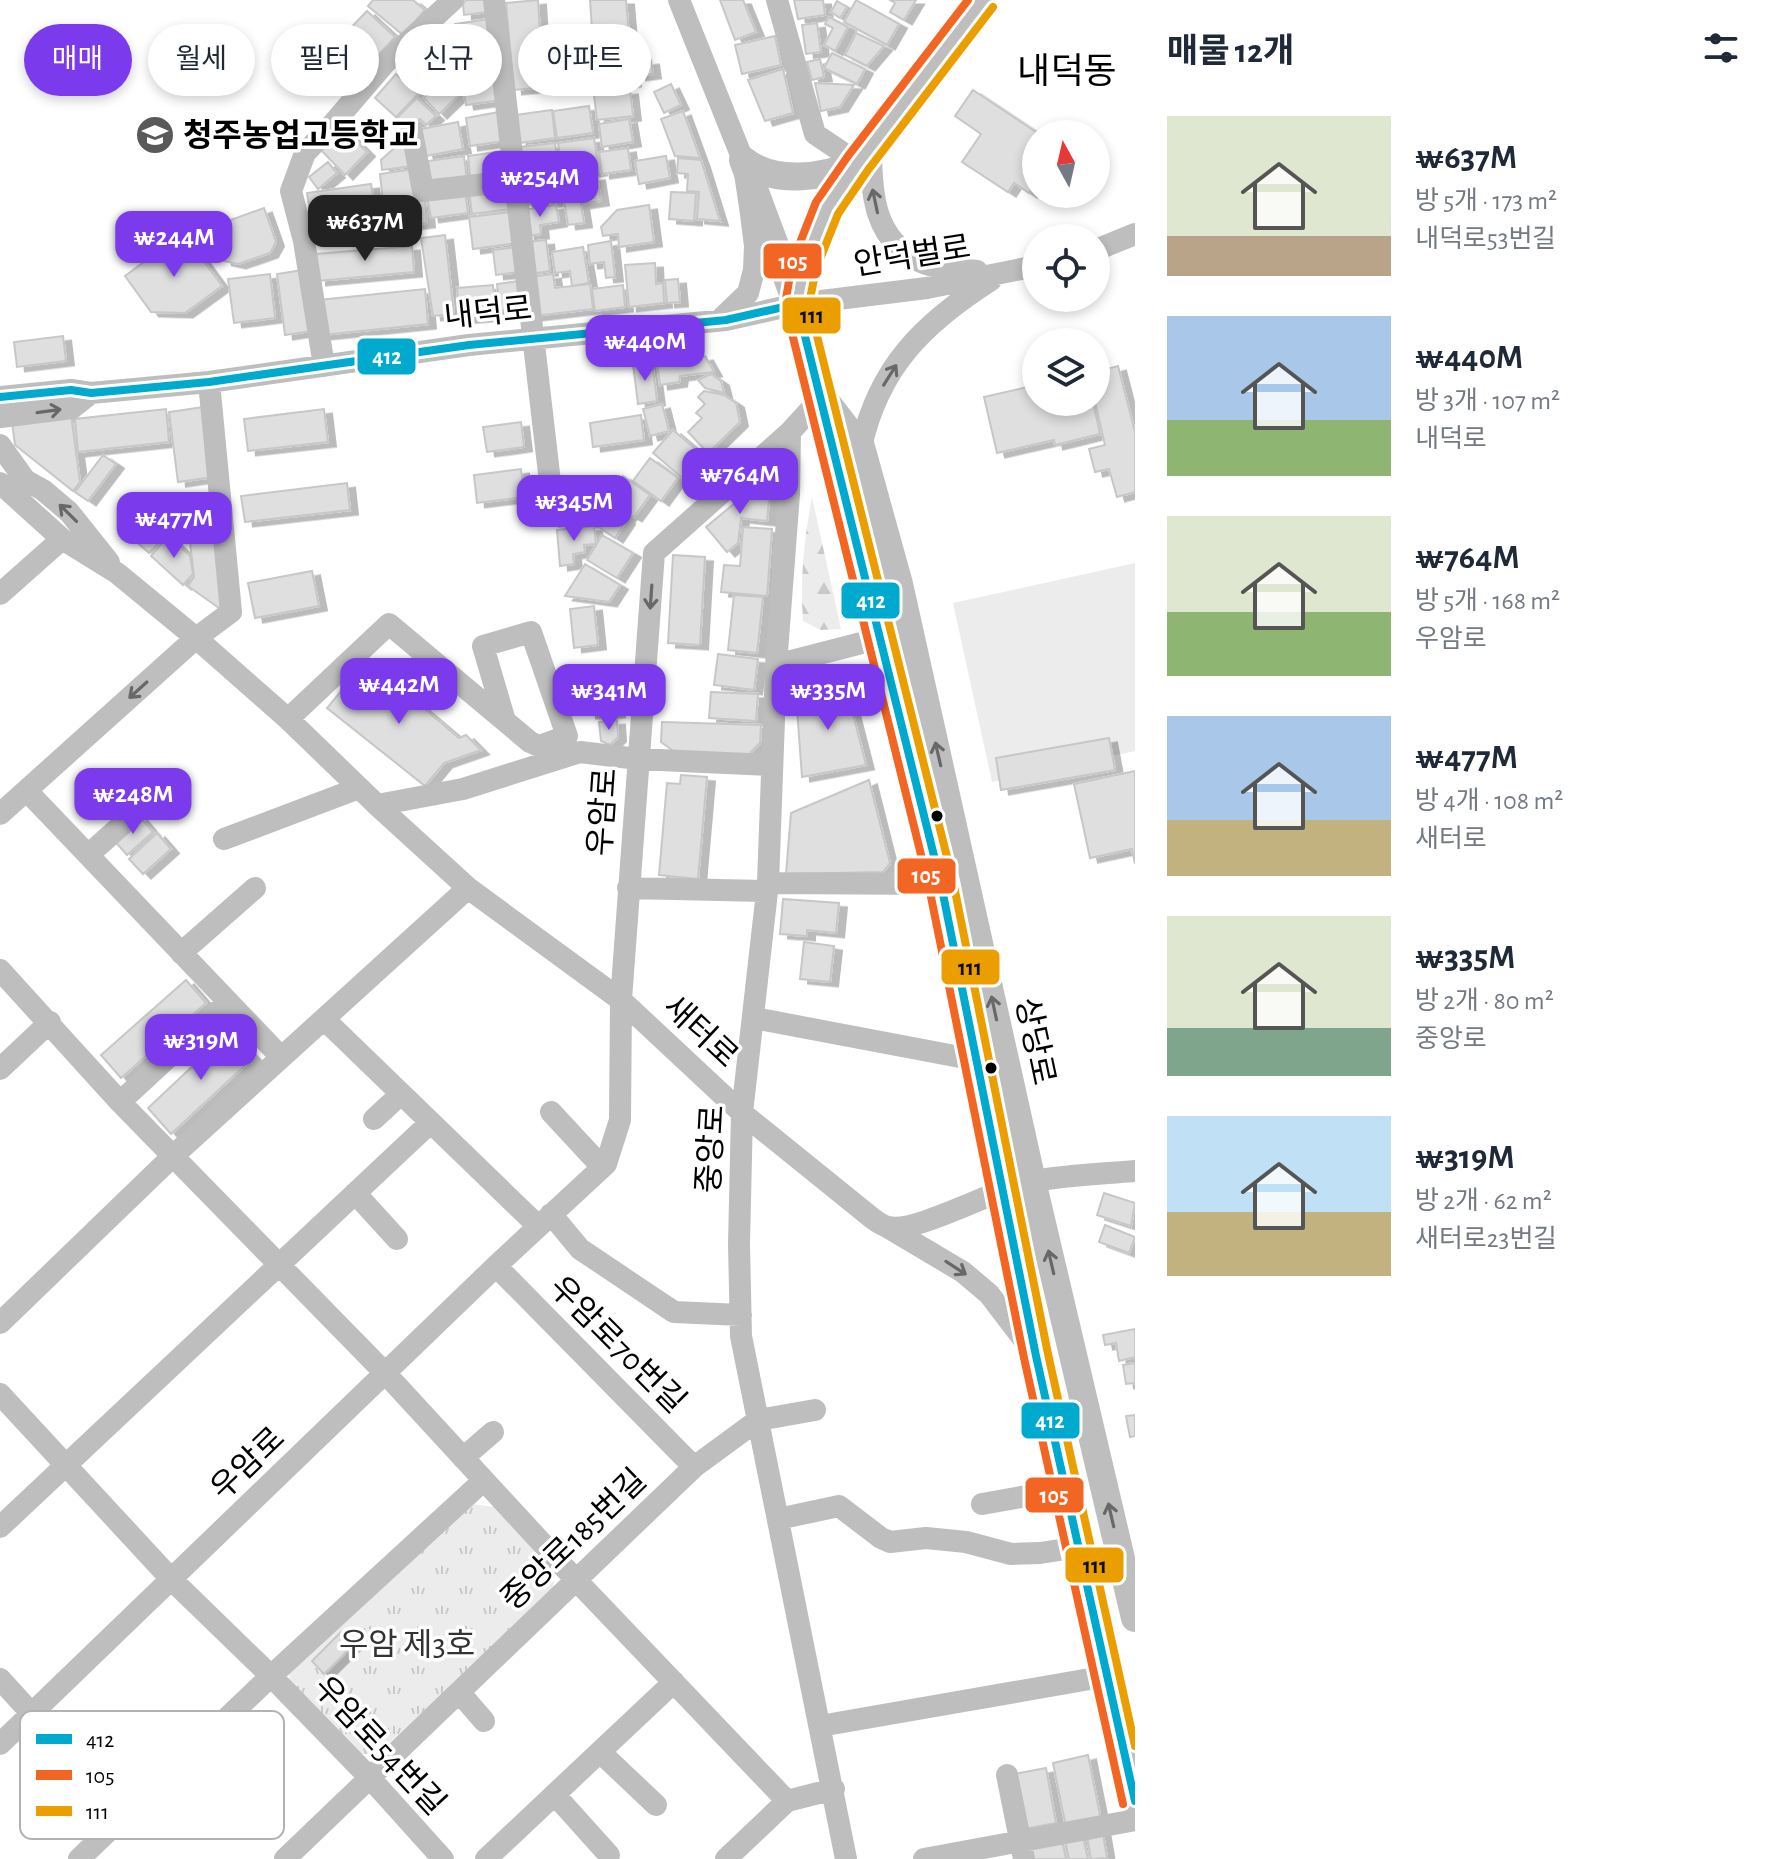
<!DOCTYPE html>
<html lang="ko">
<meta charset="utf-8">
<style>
:root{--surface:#fff;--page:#f6f6f7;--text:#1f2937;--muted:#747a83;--accent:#7c3aed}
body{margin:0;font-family:"Alegreya Sans","Noto Sans KR",sans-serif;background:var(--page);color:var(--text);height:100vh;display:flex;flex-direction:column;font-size:30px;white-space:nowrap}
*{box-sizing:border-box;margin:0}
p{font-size:26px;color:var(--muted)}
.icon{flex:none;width:44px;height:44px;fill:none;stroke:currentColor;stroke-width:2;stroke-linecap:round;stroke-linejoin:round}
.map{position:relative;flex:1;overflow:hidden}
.side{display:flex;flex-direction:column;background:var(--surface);width:640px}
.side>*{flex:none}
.banner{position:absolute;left:24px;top:24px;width:760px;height:72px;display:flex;gap:16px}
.needle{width:52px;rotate:352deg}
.controls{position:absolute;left:1022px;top:120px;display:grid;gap:16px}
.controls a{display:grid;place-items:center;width:88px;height:88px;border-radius:50%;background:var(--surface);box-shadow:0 4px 12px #0003;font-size:40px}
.price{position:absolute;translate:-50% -68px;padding:0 18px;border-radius:16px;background:var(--accent);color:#fff;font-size:26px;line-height:52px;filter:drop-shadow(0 2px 4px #0008)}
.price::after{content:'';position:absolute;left:50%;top:48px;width:24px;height:18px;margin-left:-12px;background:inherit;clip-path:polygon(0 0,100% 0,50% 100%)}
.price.on{background:#222;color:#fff}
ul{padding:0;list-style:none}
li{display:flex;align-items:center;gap:24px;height:200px;padding:0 32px}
li span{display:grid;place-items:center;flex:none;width:224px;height:160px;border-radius:0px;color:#555}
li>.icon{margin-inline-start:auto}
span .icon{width:96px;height:96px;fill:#fffc;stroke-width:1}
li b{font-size:34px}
h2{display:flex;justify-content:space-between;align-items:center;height:96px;padding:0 32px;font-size:34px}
.pill{padding:0 28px;border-radius:36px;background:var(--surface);box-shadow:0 4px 12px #0003;font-size:28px;line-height:72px}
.pill.on{background:var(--accent);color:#fff}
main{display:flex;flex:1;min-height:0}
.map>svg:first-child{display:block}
.grass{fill:#ececec}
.forest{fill:url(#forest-firs)}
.park{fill:url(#park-tufts)}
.building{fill:#dfdfdf;stroke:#c7c7c7;stroke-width:2;filter:url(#shadow)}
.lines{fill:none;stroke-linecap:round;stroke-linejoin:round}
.minor{stroke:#bebebe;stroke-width:22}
.major{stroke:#bebebe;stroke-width:28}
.bus-1-casing{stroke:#fff;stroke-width:14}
.bus-2-casing{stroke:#fff;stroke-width:14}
.bus-3-casing{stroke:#fff;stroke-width:14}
.bus-1{stroke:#00a9ce;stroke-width:8}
.bus-2{stroke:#f26522;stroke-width:8}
.bus-3{stroke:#eb9e00;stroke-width:8}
.oneway{stroke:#686868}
.bus-dot{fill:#000;stroke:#fff;stroke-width:3}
.labels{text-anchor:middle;stroke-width:7;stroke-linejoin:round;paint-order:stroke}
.poi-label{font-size:32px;font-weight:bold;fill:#000;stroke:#fff;text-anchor:start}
.street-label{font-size:32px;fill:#000;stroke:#fff}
.park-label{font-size:32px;fill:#333;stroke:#fff}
.quarter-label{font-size:36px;fill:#000;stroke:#fff}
.key{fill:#fff;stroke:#b2b2b2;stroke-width:2}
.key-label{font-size:22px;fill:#000}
.line-badge{stroke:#fff;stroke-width:3}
.badge-label{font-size:22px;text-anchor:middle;font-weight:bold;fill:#fff}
.pale-badge-label{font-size:22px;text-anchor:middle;font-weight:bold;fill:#111}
</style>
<main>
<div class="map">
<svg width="1135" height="1859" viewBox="0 0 1135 1859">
<defs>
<pattern id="forest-firs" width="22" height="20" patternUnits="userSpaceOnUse" patternTransform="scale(2)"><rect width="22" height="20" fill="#ececec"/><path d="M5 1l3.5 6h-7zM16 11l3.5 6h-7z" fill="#c9c9c9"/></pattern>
<pattern id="park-tufts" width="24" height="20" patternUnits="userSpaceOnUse" patternTransform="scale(2)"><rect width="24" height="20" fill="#ececec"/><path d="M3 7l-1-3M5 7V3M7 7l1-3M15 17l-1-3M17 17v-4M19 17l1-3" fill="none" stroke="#c9c9c9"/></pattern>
<filter id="shadow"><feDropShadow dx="8" dy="4.5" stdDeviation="0" flood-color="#0004"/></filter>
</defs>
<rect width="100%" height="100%" fill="#fff"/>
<path class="grass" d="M1135,563V751L992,782L953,603Z"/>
<path class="forest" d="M812,497L841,629L821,630L803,621C800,578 804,539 812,497Z"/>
<path class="park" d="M472,1504L495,1507L555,1568L553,1592L377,1754H360L290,1684L289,1669Z"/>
<path class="building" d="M373,0H413L425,10L403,35L368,6Z
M466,0H487L489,12L464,15L463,4Z
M538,0L540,33L592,29L590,0H626L633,82L604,84L602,66L543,72L544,87L514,90L506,3Z
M720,0H743L756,32L735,40Z
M794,0H823L825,15L798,19Z
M856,0L899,24L887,45L844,22Z
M890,0H916L904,20L890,12L895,3Z
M837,1L847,7L840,18L831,12Z
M367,11L395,37L360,75L352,48L341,38Z
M829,17L848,27L835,51L824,45L833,28L825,24Z
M489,19L492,46L458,50L455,24Z
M438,21L452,33L455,57L445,68L417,44Z
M817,23L821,52L806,54L802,25Z
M856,33L884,46L867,66L845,55Z
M775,36L781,65L742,74L735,45Z
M420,49L442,70L422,93L399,72Z
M494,49L497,74L463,79L460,53Z
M832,53L865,69L857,84L824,68Z
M820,59L824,77L812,80L807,62Z
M651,60L653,74L638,76L636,62Z
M783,69L793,113L765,121L748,80Z
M396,74L418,94L396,117L375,98Z
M447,77L461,93L439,114L424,98Z
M497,77L501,100L466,105L462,83Z
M815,83L854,85L840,107L821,111Z
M671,84L681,105L664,113L654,92Z
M630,90L633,116L597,120L594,95Z
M973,90L1039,134H1036V182L1029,193L1014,183L1008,192L962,162L981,134L955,116Z
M417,98L436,116L426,125L420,119L406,133L394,121Z
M589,106L593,133L557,138L553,111Z
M552,110L555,138L519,143L515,115Z
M683,111L700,158L675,156L661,119Z
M499,112L504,141L470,146L466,118Z
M629,119L633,142L602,147L599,124Z
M458,122L463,149L426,156L421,129Z
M343,128L367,152L345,175L321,150Z
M594,138L599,171L580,174L578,159L561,161L558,143Z
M410,141L413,166L382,170L381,160L401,142Z
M555,143L558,171L523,175L520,147Z
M628,148L631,170L602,174L599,152Z
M503,151L507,177L471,182L468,156Z
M464,156L467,182L432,187L428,161Z
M666,156L670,178L639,184L635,161Z
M678,158L701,160L720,221L697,219L699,192L687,191L688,174L677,173Z
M328,162L337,173L318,189L309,177Z
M414,169L418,198L383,203L380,174Z
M558,175L561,201L525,205L522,180Z
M597,176L601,201L581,204L584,223L568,225L561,181Z
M371,184L375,207L365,208L367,221L313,229L307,193Z
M507,185L511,209L472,214L469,190Z
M465,191L468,213L431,218L427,197Z
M671,192L696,193L694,221L669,219Z
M425,200L427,223L395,227L387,220L385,204Z
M556,205L559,222L540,225L541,234L527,236L523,210Z
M649,205L654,242L619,247L618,234L603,236L601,227L617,210Z
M264,208L276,242L270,253L238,264L224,261L211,227Z
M513,212L517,243L473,249L469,217Z
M183,233L222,286L185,313L151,312L125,276Z
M445,235L454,314L433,316L421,238Z
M546,240L550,271L531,274L527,242Z
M611,241L615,277L606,278L604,262L590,264L588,245Z
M412,246L414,272L318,281L316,254Z
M517,247L520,272L496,275L493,250Z
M583,247L589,283L572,286L570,271L555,273L552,252Z
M655,263L656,284L663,283L664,303L629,307L625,265Z
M303,270L311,331L285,335L277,274Z
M270,274L275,318L234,323L228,279Z
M553,274L555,288L590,284L593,309L535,316L530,277Z
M678,279L680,302L667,303L665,280Z
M519,281L522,309L500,311L497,284Z
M493,285L496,316L460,319L457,288Z
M623,285L625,307L595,311L592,289Z
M425,289L428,324L323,335L319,300Z
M63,336L66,361L17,367L14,342Z
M705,356L714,372L680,376L679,382L660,385L657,363Z
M652,362L657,401L638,404L633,364Z
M1118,366L1135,432V492L1117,497L1109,469L1095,472L1089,449L1105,445L1095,402L1096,372Z
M711,374L721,381L724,393L705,388L698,380Z
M1036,385V402H1093L1100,434L1055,445L1054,440L997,453L984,397Z
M704,391L724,395L736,403L740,422L708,453L688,432L702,418L696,413L705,404L698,397Z
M662,404L669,431L650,436L643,409Z
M204,407L214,477L178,482L169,412Z
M166,409L169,442L78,452L75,419Z
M324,409L328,442L248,451L244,419Z
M71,414L80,482L73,491L15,445L12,422Z
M641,415L644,440L593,447L590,423Z
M521,422L524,447L487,452L483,427Z
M673,430L707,459L687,482L653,453Z
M103,455L116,464L88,501L75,492Z
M650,458L678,478L661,501L633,481Z
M521,469L524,497L477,503L474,475Z
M623,476L650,495L634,517L629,514L626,519L604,503Z
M597,482L599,500L587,501L590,523L559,527L555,487Z
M347,483L350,510L245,522L241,496Z
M758,484L770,489L767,521L741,518L738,543L727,552L706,527Z
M215,492L219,522L168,530L164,500Z
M602,504L627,520L615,538L591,522Z
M150,515L169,532L149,553L130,536Z
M594,526L596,544L584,545L585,552L573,554L574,564L560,566L557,530Z
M743,527L772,529L767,596L721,592L724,565L740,566Z
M602,535L633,553L617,578L587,560Z
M168,536L190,556L193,574L183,585L151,556Z
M219,538L228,607L219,608L188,586L194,577L190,542Z
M673,555L705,557L700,645L668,643Z
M585,564L620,585L609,602L565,596Z
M312,571L319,606L255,618L248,583Z
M734,595L763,597L757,653L728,650Z
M594,606L598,645L574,648L570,609Z
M718,654L758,659L754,690L714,685Z
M361,667L374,679L380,671L459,738L466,735L481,750L444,763L425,786L327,708Z
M845,683L866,765L802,777L796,695Z
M615,684L617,713L588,714L587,685Z
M711,692L758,694L756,721L709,718Z
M617,720L618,737L610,745L601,741L599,722Z
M662,722L761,725L760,743L749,754L676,753L661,742Z
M1109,738L1115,770L1001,790L996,758Z
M1135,771V864L1132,849L1090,858L1074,784Z
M1135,771V864L1132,849L1090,858L1074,784Z
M681,775L707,777L698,879L659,875L667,783L680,784Z
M869,780L890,863L883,872L786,874L791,813Z
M139,816L153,832L127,855L113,839Z
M157,833L171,849L143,874L129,859Z
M783,899L839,903L836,933L807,930V936L780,934Z
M804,942L834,946L830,982L800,979Z
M186,980L206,1003L121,1078L101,1055Z
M230,1031L254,1057L171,1134L148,1108Z
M1104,1193L1135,1203L1131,1226L1097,1215Z
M1105,1225L1135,1237L1129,1253L1099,1242Z
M1135,1329V1357L1119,1361L1116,1343L1105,1345L1103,1335Z
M1135,1363V1383L1126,1384L1123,1365Z
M1135,1415V1436L1130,1437L1126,1416Z
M341,1632L354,1644L324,1674L312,1661Z
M1088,1755L1101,1820L1066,1827L1053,1763Z
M1046,1768L1056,1823L1024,1829L1014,1774Z
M1102,1828L1107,1858L1091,1859L1086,1831Z
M1082,1832L1088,1859H1069L1064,1836Z
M1062,1840L1066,1859H1027L1025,1849Z"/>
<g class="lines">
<path class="minor" d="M494,0L550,482
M679,0L743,160L751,214L755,246L754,270L748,293L720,320
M777,0L815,134L858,163
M412,132L423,191L514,181
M871,147C871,192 873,240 921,262C937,269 960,269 977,271
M1096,250L1135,234
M797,303C805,228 853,170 898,112C926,74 954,37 983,0
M324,366L304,241L291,191L305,153L331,126L385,63L453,0
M0,397L71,390L91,393L209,382L469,345L726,320L797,304L927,288L1036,266
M1,417L72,408L91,393
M790,432L789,494L776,665L768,883L742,1113L739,1244L741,1336L846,1859
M0,445L25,480L43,490L69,512L109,562
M861,447C879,366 924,323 991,280
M0,483L62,539L117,573L196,638L288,719L377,805L468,888L621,1000L742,1113L872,1218C876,1221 883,1226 888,1227C915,1234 995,1189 1029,1182C1064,1175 1100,1174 1135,1171
M0,594L62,539
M776,665L881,638
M288,719L389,624L530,742L539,746L567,736L531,632L483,646L505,721
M27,791L281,1057
M377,805L463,789L580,752L638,759L772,765
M0,814L196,638L231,612L209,382
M224,839L359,788
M88,855L134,814
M768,883L941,884
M628,888L767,891
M181,953L255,888
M0,970L120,1102L386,1374L576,1580L787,1801
M754,1018L976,1060
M324,1019L538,1226
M0,1069L50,1022
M120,1102L228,1002
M551,1112L602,1167
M374,1119L401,1094
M355,1193L397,1239
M551,1214L580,1249L674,1312L741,1315
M889,1228L963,1272L989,1294L1034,1353
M496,1266L694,1467
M0,1323L173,1156L468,888
M0,1394L172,1580L271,1676L370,1778L443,1859
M463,1458L493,1432
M982,1504L1066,1489
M778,1519L839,1506L881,1538L890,1542L926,1538L966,1542L1011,1554L1040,1553L1079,1547
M0,1527L430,1123
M0,1679L32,1714
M459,1692L484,1721
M820,1726L1107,1676
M0,1744L496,1266L606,1164L620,1120L621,1000L654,553L790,432L822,397
M600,1752L656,1805
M1007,1775L1024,1859
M555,1795L609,1855
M79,1859L271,1676L483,1481
M285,1859L694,1467L758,1420L815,1410
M486,1859L674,1682
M726,1859L787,1801L834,1789
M924,1859L1135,1820"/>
<path class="major" d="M743,160L797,304L822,397L941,884L1036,1356L1135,1801
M743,160C774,185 823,178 858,163
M830,407L861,447L899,584L1032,1181L1135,1618"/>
<defs>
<path id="bus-1" d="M0,397L71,390L91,393L209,382L469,345L726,320L797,304L941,884L1036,1356L1135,1801"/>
<path id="bus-2" d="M968,0L848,156L816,202L792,263L785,305L929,887L1024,1358L1123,1804"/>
<path id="bus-3" d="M993,7L868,170L838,214L816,269L809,304L953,881L1048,1354L1135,1746"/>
</defs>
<use href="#bus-1" class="bus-1-casing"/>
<use href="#bus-2" class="bus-2-casing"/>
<use href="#bus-3" class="bus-3-casing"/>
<use href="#bus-1" class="bus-1"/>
<use href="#bus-2" class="bus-2"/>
<use href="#bus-3" class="bus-3"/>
</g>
<defs><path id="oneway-shaft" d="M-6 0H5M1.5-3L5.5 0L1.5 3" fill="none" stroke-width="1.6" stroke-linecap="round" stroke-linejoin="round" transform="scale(2)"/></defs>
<g class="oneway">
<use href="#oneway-shaft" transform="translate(875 201) rotate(-102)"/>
<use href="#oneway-shaft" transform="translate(890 375) rotate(-58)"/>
<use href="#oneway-shaft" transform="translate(49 411) rotate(-8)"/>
<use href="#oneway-shaft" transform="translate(68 513) rotate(-135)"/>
<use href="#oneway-shaft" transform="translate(651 597) rotate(94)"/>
<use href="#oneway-shaft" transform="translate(138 690) rotate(138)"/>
<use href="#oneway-shaft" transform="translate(938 754) rotate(-103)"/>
<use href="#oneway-shaft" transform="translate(994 1008) rotate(-102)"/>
<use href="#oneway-shaft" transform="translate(1051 1262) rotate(-103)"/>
<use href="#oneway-shaft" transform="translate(956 1268) rotate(33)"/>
<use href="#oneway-shaft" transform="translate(1111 1515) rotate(-103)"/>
</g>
<defs>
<symbol id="school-disc" viewBox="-11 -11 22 22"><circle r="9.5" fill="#595959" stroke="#fff"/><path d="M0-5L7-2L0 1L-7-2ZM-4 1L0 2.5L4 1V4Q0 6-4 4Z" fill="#fff"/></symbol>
</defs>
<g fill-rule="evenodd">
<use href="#school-disc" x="133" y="113" width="44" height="44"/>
</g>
<g class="bus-dot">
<circle cx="937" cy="816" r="7"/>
<circle cx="991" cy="1068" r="7"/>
</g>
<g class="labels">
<g class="poi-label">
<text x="183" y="146">청주농업고등학교</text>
</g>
<g class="street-label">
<text transform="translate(912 255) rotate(-9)" y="11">안덕벌로</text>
<text transform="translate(488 312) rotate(-6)" y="11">내덕로</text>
<text transform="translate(602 812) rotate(-86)" y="11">우암로</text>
<text transform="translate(701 1031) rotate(43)" y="11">새터로</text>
<text transform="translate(1036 1041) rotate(78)" y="11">상당로</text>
<text transform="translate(710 1149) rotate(-87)" y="11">중앙로</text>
<text transform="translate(618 1344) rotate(45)" y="11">우암로70번길</text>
<text transform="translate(247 1463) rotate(-44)" y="11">우암로</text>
<text transform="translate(573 1539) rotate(-44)" y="11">중앙로185번길</text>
<text transform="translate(380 1745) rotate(47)" y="11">우암로54번길</text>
</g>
<g class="park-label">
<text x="407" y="1655">우암 제3호</text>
</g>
<g class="quarter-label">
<text x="1067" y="83">내덕동</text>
</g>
</g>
<rect x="20" y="1711" width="264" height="128" rx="12" class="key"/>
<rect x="36" y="1734" width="36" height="10" fill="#00a9ce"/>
<rect x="36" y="1770" width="36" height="10" fill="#f26522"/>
<rect x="36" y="1806" width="36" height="10" fill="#eb9e00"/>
<g class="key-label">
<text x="86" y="1747">412</text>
<text x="86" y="1783">105</text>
<text x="86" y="1819">111</text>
</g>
<g class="line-badge">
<rect x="762" y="242" width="61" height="38" rx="8" fill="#f26522"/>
<rect x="781" y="296" width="61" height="39" rx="8" fill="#eb9e00"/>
<rect x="356" y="337" width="61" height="39" rx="8" fill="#00a9ce"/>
<rect x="840" y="581" width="61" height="39" rx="8" fill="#00a9ce"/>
<rect x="896" y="857" width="61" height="38" rx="8" fill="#f26522"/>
<rect x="940" y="948" width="61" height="38" rx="8" fill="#eb9e00"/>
<rect x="1020" y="1401" width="61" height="39" rx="8" fill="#00a9ce"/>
<rect x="1024" y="1476" width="61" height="38" rx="8" fill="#f26522"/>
<rect x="1064" y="1546" width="61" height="38" rx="8" fill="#eb9e00"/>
</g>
<g class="badge-label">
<text x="793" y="269">105</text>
<text x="387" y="364">412</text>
<text x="871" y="608">412</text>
<text x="926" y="883">105</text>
<text x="1050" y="1428">412</text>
<text x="1054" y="1503">105</text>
</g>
<g class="pale-badge-label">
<text x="812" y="323">111</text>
<text x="970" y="975">111</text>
<text x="1095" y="1573">111</text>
</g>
</svg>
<div class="controls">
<a><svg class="needle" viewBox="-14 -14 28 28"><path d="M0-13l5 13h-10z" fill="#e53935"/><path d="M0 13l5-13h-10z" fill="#747a83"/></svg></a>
<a><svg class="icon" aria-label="locate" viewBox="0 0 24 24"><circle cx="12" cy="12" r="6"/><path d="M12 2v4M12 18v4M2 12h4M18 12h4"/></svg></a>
<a><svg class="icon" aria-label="layers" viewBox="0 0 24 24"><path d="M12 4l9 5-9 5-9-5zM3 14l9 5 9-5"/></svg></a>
</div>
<b class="price" style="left:540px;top:219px">₩254M</b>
<b class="price on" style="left:365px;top:263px">₩637M</b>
<b class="price" style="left:174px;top:279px">₩244M</b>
<b class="price" style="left:645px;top:383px">₩440M</b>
<b class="price" style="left:740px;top:516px">₩764M</b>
<b class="price" style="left:574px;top:543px">₩345M</b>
<b class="price" style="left:174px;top:560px">₩477M</b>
<b class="price" style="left:399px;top:726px">₩442M</b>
<b class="price" style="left:609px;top:732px">₩341M</b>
<b class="price" style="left:828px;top:732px">₩335M</b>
<b class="price" style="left:133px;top:836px">₩248M</b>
<b class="price" style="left:201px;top:1082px">₩319M</b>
<div class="banner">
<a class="pill on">매매</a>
<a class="pill">월세</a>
<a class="pill">필터</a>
<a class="pill">신규</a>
<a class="pill">아파트</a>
</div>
</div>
<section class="side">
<h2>매물 12개<svg class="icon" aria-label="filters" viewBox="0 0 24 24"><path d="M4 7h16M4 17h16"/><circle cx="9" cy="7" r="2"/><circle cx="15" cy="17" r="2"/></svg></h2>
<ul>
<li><span style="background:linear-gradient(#dfe7d0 75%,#b9a48a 0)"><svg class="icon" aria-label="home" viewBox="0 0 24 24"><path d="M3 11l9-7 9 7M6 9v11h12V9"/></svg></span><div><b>₩637M</b><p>방 5개 · 173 m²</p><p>내덕로53번길</p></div></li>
<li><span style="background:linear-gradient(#a9c7e8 65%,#8fb573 0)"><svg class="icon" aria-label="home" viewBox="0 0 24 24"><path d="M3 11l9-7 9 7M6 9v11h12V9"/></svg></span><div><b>₩440M</b><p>방 3개 · 107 m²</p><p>내덕로</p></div></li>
<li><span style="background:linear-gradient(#dfe7d0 60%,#8fb573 0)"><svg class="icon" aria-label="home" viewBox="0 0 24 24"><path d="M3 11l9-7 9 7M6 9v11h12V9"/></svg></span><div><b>₩764M</b><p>방 5개 · 168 m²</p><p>우암로</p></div></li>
<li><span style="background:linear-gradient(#a9c7e8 65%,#c2b280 0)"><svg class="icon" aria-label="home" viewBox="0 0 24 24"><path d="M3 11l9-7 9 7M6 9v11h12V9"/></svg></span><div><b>₩477M</b><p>방 4개 · 108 m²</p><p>새터로</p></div></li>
<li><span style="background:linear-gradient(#dfe7d0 70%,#7fa58c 0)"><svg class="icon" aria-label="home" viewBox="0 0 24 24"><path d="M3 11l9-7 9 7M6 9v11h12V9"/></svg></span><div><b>₩335M</b><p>방 2개 · 80 m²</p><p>중앙로</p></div></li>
<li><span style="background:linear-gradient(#bfe0f5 60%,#c2b280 0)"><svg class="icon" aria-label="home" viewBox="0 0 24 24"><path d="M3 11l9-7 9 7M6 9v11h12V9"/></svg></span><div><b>₩319M</b><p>방 2개 · 62 m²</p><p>새터로23번길</p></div></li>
</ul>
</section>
</main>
